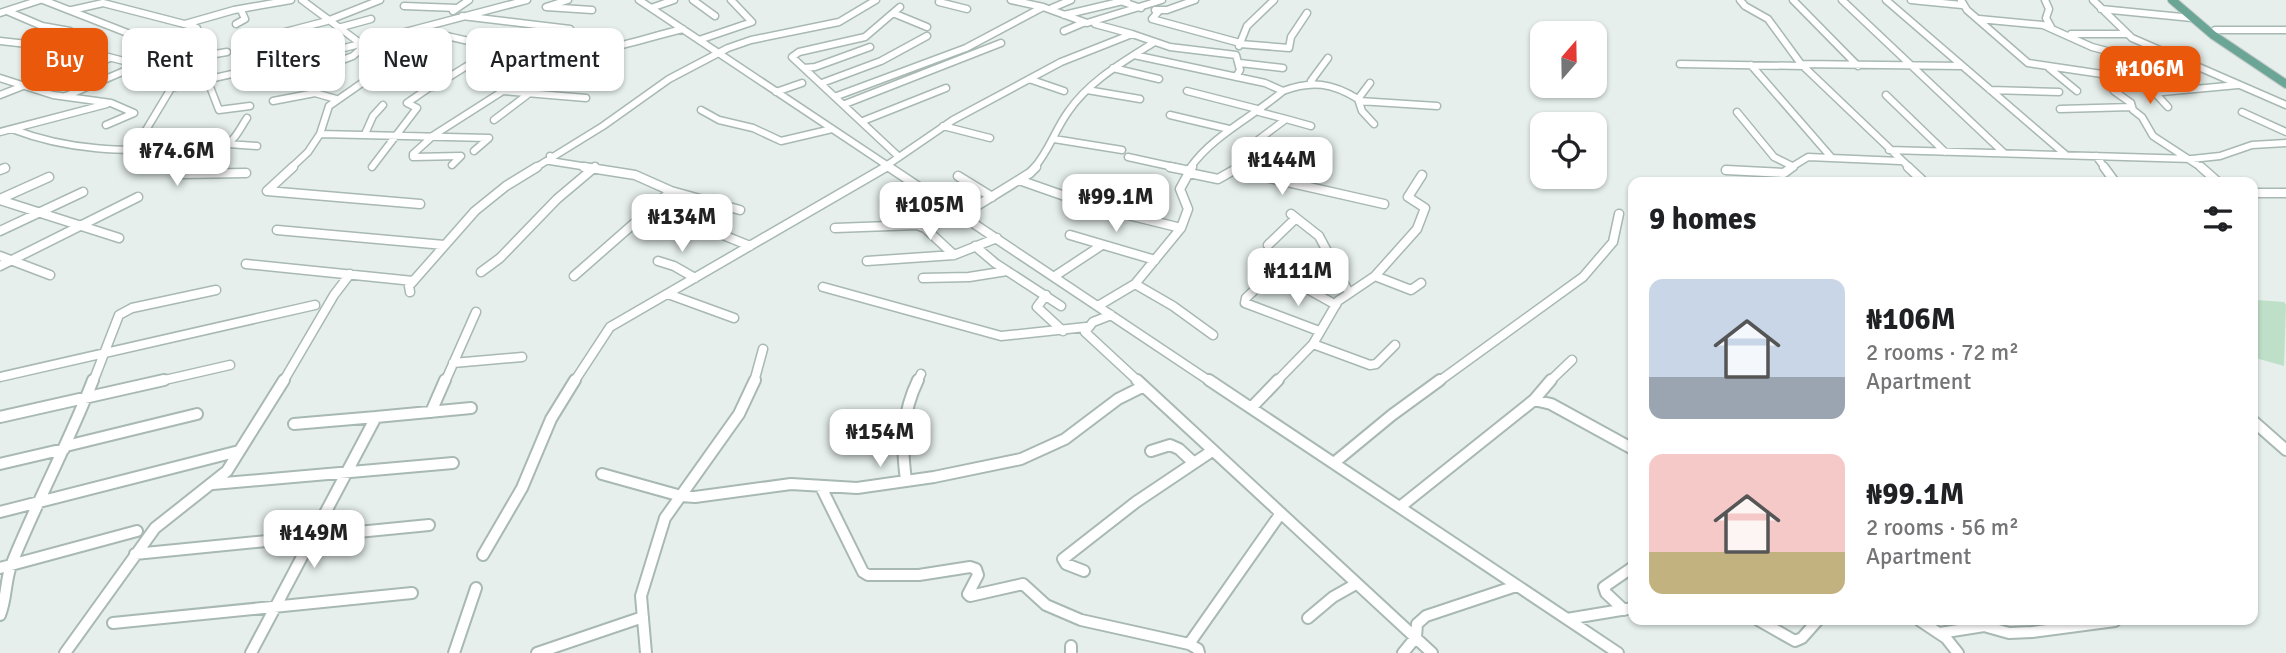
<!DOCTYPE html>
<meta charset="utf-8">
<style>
:root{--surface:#fff;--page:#f6f6f6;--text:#202124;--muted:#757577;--accent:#ea580c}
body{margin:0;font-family:Signika,sans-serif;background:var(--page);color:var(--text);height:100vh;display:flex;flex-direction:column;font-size:26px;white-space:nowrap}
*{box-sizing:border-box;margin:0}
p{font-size:23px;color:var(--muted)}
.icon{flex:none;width:38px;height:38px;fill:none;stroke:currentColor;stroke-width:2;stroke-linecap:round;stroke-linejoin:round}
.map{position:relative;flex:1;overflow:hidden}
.details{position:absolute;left:1628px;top:177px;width:630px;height:448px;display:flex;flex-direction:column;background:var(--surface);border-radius:14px;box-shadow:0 2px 5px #0004}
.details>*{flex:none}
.top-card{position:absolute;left:21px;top:28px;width:665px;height:63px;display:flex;gap:14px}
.needle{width:46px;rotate:20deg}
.tools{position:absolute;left:1530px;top:21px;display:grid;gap:14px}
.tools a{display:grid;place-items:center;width:77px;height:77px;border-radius:14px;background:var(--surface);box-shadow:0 2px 5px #0004;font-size:35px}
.price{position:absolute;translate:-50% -60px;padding:0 16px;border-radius:14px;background:#fff;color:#222;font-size:23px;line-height:46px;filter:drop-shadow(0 2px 4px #0008)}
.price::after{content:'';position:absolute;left:50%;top:42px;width:21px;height:16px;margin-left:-10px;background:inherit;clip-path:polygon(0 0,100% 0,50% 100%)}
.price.active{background:var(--accent);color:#fff}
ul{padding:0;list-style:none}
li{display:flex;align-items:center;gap:21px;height:175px;padding:0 21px}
li span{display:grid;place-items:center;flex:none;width:196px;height:140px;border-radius:14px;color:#555}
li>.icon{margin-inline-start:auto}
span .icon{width:84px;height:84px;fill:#fffc;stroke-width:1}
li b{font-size:30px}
h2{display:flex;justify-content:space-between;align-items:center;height:84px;padding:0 21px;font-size:30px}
.pill{padding:0 24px;border-radius:14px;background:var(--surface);box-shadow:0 2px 5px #0004;font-size:24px;line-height:63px}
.pill.active{background:var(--accent);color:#fff}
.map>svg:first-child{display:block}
.green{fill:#bfe0c8}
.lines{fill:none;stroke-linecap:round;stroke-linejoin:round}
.minor-far2-casing{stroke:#a8b8b2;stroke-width:9}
.minor-far1-casing{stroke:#a8b8b2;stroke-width:11}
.minor-casing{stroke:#a8b8b2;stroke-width:14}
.major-casing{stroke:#c2cac8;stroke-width:10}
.minor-far2{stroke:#fff;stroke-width:6}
.minor-far1{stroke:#fff;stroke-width:8}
.minor{stroke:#fff;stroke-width:10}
.major{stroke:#6aa596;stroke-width:8}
</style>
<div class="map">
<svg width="2286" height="653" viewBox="0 0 2286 653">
<rect width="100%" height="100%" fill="#e6efeb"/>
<path class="green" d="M2252,295L2257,300L2284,302L2286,305L2284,366L2252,357Z"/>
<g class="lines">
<defs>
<path id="minor-far2" d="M43,0L171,50L199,43L206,53L179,75
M568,0L546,7L592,10
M639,0L891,168
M693,0L715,16
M1740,0L1745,6L1768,19L1801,64L1910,168
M1793,0L1858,66
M1842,0L2004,153
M1886,0L2066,155
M1911,0L1962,5
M1961,0L1967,10L2028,63L2102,74L2114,91L2131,103L2133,110L2142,117L2153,136L2202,168
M2045,0L2049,9L2046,18L2051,27
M2093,0L2132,38L2286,105
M939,2L967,9
M1123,2L1141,8
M404,6L457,8
M1043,7L1087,23L1162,0
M651,8L674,0
M1052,8L1071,0
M2101,9L2192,18
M72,10L103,3L192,26L197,28L199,43
M1155,10H1167L1195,0
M7,11L42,26L70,31L40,44
M453,11L469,0
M1159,11L1152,19L1240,43
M0,13L40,0
M893,13L927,27
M1064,15L1127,0
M1979,19L2043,25L2092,47L2107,51
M185,24L234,10L291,0
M236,24L245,19L241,10
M1095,24L1132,34
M338,28L371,19
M418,30C465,39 514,54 562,54C602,54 644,38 683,29
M2215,30H2286
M1064,31L1083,23
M2071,34H2126
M262,38L327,21L380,0
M699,40L752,22L731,0
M0,41L81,50L179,75L146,130L126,151
M1240,44L1289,48L1291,37L1307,13
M1239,46L1247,26L1274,0
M1134,55L1265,83L1283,91C1254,116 1212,136 1190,168
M203,56L227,52
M195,60L212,64
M1240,63L1283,68
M1680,64L1803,66
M1801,64L1961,66
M494,65L521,50
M1751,65L1831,157
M804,68L815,67L870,47
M1113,68L1159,79
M2049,68L2077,91
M0,78L53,95L111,103L134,113L106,125
M2143,78L2162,92L2238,85
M207,79L219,110L250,106
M1029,79L1064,91
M289,80L353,56L362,48L360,43L302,0
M1311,81L1328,58
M822,83L881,61L927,36
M433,87L499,46
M34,88L110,58
M170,88L329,52L527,0
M1087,90L1140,99
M1990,90L2059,92
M503,91L586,98
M1187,91L1261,110
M1283,91C1312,80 1332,83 1358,99L1362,111L1374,124
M2159,91L2156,94L2168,107
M776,92L802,83
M0,95L23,86
M1886,95L1945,152
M66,96L136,66
M837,96L966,48L1043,7L1011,0
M1358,99L1370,83
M273,101L315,93L336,99
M1359,101L1437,106
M845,104L1001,43
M2060,109L2132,107
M701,110L719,120L753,128L781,141L832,129
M1259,112L1286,119L1258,140L1324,160
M1737,112L1774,157L1794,167
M2242,112L2286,132
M1170,115L1229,129
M1286,119L1311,126
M494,120L527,95
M863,121L946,88
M943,126L990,138
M12,129C69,151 124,152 184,148C196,148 211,149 222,146C235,142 240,128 247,118
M0,132L107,104
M320,134L489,138L474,151
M365,134L373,116L383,105
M1054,139L1122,150
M228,144L257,146
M1889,150L2192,159L2220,156L2252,145L2286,143
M550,156V161L594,168
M898,156L792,57L799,52L865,37L900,7
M2096,156L2105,168
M1128,157L1178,168
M452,165L461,156L413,157V154L434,135L561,54L559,52L570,29L462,16
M372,167L417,108L407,103L433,85L382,69
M186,168L207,147
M291,168L308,152L320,134L329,106L382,69L385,52L389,48L420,32
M535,168L603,126L669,79L728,48L751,40L839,22L876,0
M883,168L953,120L1061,62L1132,34L1170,47L1236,55L1240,70L1236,77
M1034,168C1049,151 1055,130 1068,112C1089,81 1123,62 1153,43
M1790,168L1808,157L1900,161"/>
<path id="minor-far1" d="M187,167L180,174L246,173
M293,167L267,191L420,204
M584,167L635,175L671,191L740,210
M889,167L1211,382
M1170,167L1190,171
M1908,167L1924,182
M2104,167L2115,182
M2201,167L2218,182
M0,170L5,168
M1726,170L1784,173L1792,167
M1189,173L1218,179L1234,170L1384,204
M958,176L992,197
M1019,180L1096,207L1181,228
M2252,193H2286
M0,199L49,177
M0,200L119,238
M1291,214L1319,236L1349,293
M962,215L1030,173L1036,167
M835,228L917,225L925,228L954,255
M277,230L444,245
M0,231L83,192
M713,231L750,246
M1070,235L1155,260
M1268,245L1295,219
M975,246L995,263L1061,306
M0,256L50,275
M658,261L674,266L695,278
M867,261L954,255L997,238
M246,264L413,281
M0,266L138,197
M481,272L500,258L557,199L595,167
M574,276L671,191
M1055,276L1102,245
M1375,276L1417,229L1425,208L1408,197L1422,175
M1286,277L1336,305
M923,278L969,277L1007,271
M1266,279L1246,298L1245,303L1319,331
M1135,284L1173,306L1213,335
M823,287L1001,336L1086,327
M410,292L409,286L475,211L506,186L537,167
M668,294L734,318
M1046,295L1037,307L1063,331
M1098,306L1135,284L1181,228L1188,209L1180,189L1192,167
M1111,315L1093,322L1085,332L1139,382
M1313,344L1370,365L1376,364L1395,345
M453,363L522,357
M0,377L315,305
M93,382L119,315L132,308L216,290
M156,382L230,365
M283,382L334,295L350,274
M445,382L476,312
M574,382L610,327L886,167
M754,382L763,349
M917,382L921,374
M1276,382L1313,344L1338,301L1375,276L1411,290L1421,283
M1438,382L1583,277L1613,242L1619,214
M1549,382L1572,360"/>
<path id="minor" d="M1137,380L1432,653
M1209,380L1618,653
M1534,400L1551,380
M1252,407L1278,380
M431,412L445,380
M0,417L164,380
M376,417L471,408
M2252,420L2286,450
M66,446L197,414
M1151,451L1170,445L1179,449L1194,463
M1335,462L1392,415L1440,380
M0,464L64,449
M602,474L681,496L695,497L791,484L857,488L934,477L1021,459L1065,439L1118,399L1142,387
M906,480C901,444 902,413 918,380
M213,484L453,463
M821,487L863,572L868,575H919L970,567L976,569L978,575L968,594L970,596L1023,584L1046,605L1081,620L1189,644L1198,649L1199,653
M1400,507L1534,400L1551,404L1633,449
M0,512L239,451
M135,554L429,525
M483,555L522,488L551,419L575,380
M0,568L137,531
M1084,571L1066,564L1063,559L1136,502L1212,451
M1624,610L1606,593L1604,587L1633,567
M0,615C7,598 5,579 12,563C37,501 69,442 93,380
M1308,618L1333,597L1356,584
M1567,619L1633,608
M1758,620L1795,641L1802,638L1818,620
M1919,620L1946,638L1958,653
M113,623L412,593
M1940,633L1984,626L2009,633L2032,632L2115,621
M1189,644L1281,513
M1071,646V653
M65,653L155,528L227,471L284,380
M251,653L376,417L294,424
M454,653L476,588
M537,653L643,617
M646,653L641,596L665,518L739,414L755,380
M1403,653L1416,637L1417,624L1426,616L1516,586"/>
<path id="major" d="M2172,0L2213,35L2286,84"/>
</defs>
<use href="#minor-far2" class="minor-far2-casing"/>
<use href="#minor-far1" class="minor-far1-casing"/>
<use href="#minor" class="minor-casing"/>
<use href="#major" class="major-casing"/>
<use href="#minor-far2" class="minor-far2"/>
<use href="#minor-far1" class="minor-far1"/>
<use href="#minor" class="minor"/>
<use href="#major" class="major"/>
</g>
</svg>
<div class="tools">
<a><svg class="needle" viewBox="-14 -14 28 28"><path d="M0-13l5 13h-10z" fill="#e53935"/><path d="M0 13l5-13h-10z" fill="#757577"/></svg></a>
<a><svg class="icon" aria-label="locate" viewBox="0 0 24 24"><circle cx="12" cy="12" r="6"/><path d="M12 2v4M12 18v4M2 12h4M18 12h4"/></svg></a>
</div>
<b class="price active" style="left:2150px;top:106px">₦106M</b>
<b class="price" style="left:177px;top:188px">₦74.6M</b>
<b class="price" style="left:1282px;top:197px">₦144M</b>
<b class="price" style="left:1116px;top:234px">₦99.1M</b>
<b class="price" style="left:930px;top:242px">₦105M</b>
<b class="price" style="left:682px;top:254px">₦134M</b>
<b class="price" style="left:1298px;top:308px">₦111M</b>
<b class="price" style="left:880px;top:469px">₦154M</b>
<b class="price" style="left:314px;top:570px">₦149M</b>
<div class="top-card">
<a class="pill active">Buy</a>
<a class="pill">Rent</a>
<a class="pill">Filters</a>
<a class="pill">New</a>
<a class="pill">Apartment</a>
</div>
<section class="details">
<h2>9 homes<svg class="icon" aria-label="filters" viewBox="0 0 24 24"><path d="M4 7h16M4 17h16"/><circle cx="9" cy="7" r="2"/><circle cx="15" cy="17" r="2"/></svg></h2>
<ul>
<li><span style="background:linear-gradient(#c9d6e8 70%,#9aa5b1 0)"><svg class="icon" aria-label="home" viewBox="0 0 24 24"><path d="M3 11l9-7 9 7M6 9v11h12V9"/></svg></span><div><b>₦106M</b><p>2 rooms · 72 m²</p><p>Apartment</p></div></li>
<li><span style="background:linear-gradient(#f6c9c9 70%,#c2b280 0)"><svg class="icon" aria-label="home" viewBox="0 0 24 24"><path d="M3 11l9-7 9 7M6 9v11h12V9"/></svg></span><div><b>₦99.1M</b><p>2 rooms · 56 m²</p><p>Apartment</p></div></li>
</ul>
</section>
</div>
